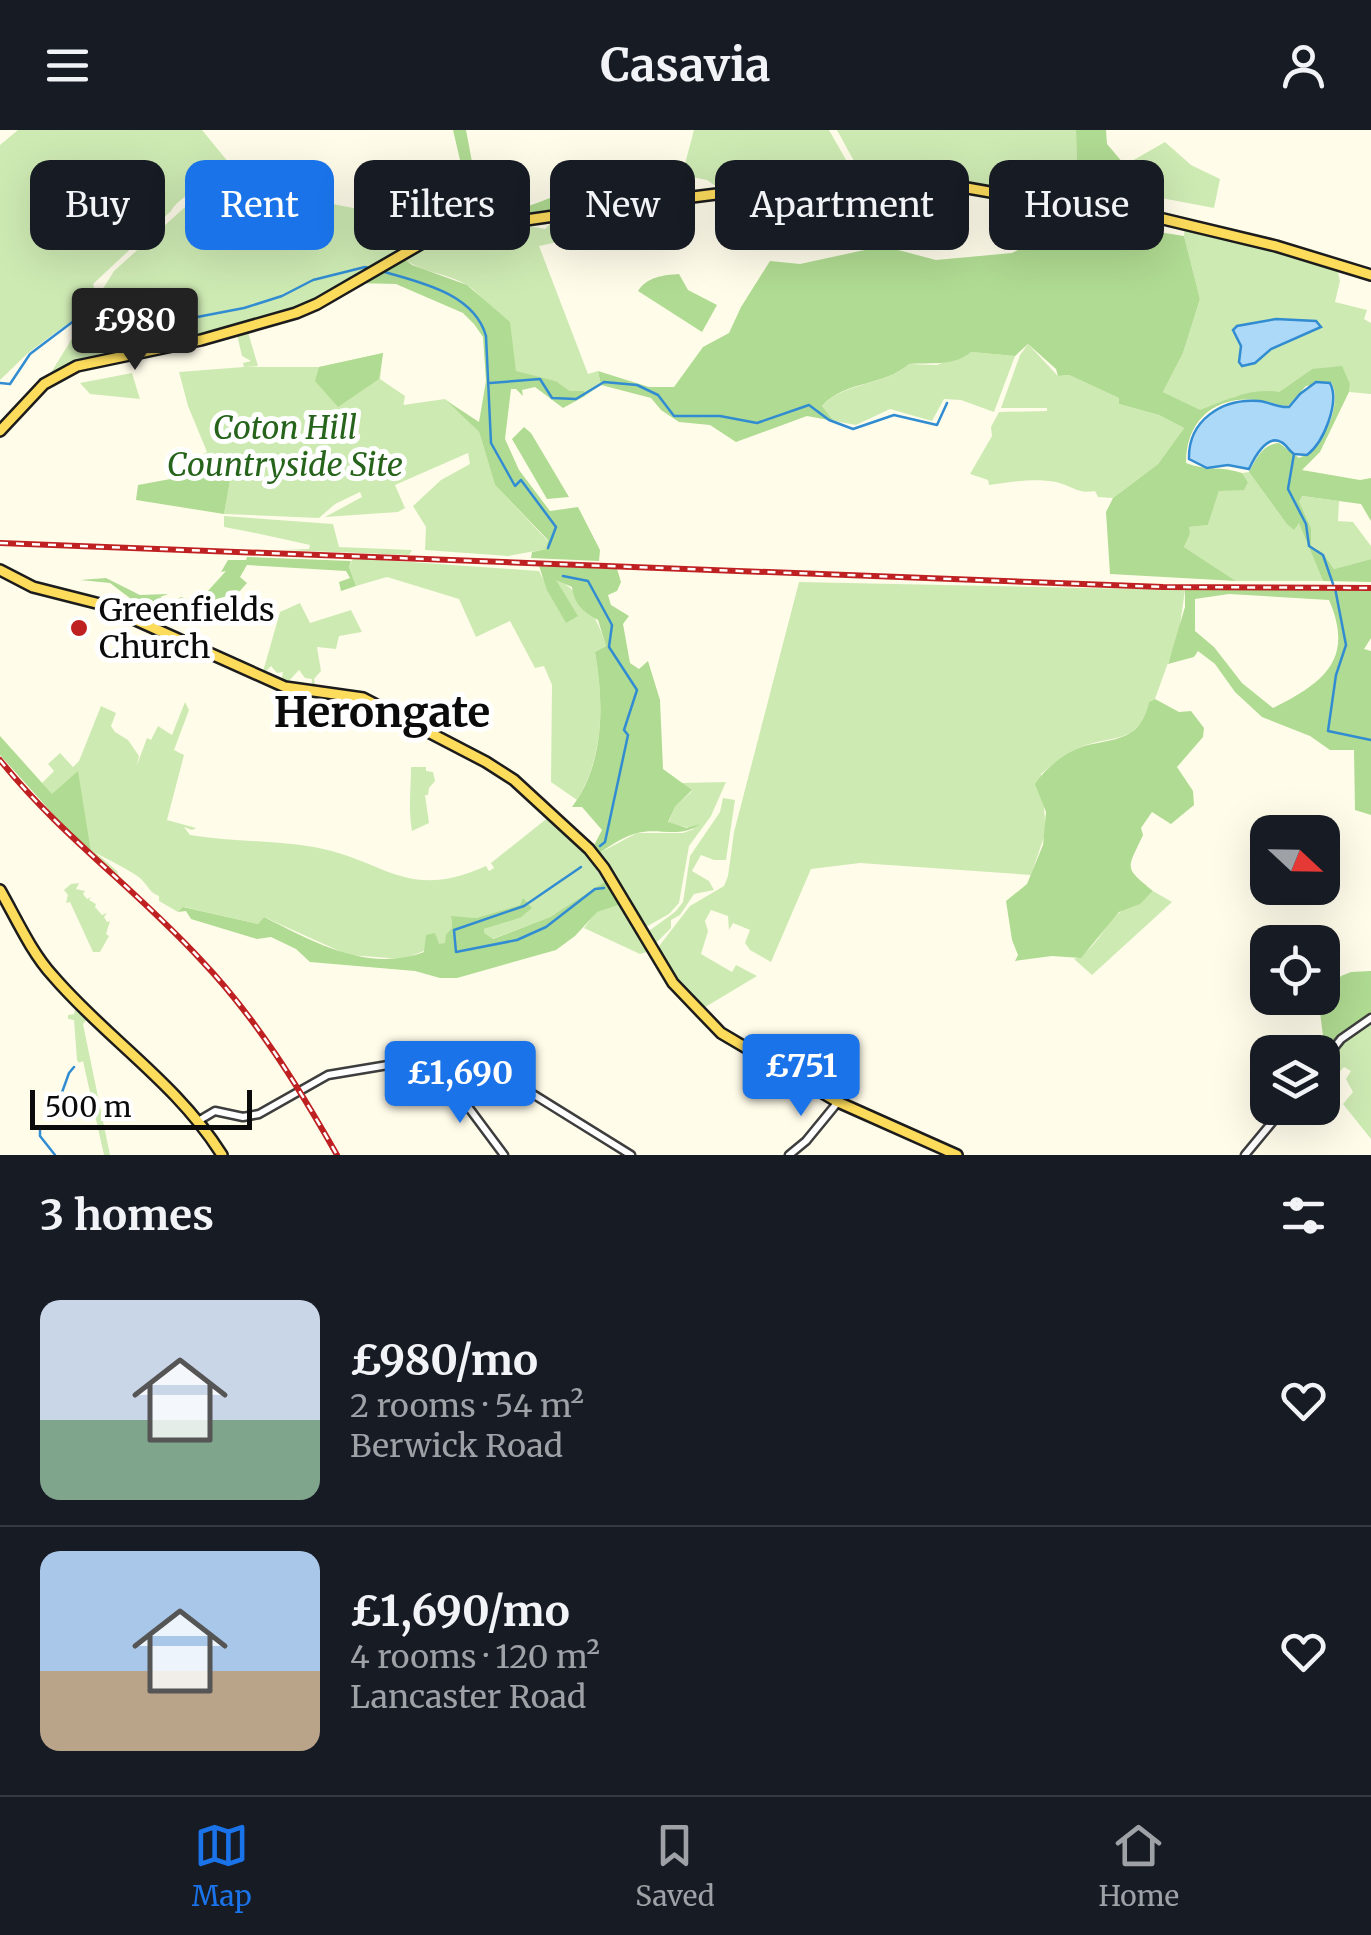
<!DOCTYPE html>
<meta charset="utf-8">
<style>
:root{--surface:#171b24;--page:#20242c;--text:#f1f3f6;--muted:#9ea1a6;--line:#363941;--accent:#1a73e8}
body{margin:0;font-family:Merriweather,serif;background:var(--page);color:var(--text);height:100vh;display:flex;flex-direction:column;font-size:38px;white-space:nowrap}
*{box-sizing:border-box;margin:0}
p{font-size:32px;color:var(--muted)}
.icon{flex:none;width:55px;height:55px;fill:none;stroke:currentColor;stroke-width:2;stroke-linecap:round;stroke-linejoin:round}
.map{position:relative;height:1025px;overflow:hidden}
.sheet{display:flex;flex-direction:column;background:var(--surface);flex:1}
.sheet>*{flex:none}
.top-card{position:absolute;left:30px;top:30px;width:1312px;height:90px;display:flex;gap:20px}
.needle{width:65px;rotate:112deg}
.buttons{position:absolute;left:1250px;top:685px;display:grid;gap:20px}
.buttons a{display:grid;place-items:center;width:90px;height:90px;border-radius:20px;background:var(--surface);box-shadow:0 10px 40px #0002;font-size:50px}
.scale{position:absolute;left:30px;bottom:25px;width:222px;box-sizing:border-box;padding-left:10px;border:5px solid #0b0b0b;border-top:0;font-size:28px;line-height:35px;white-space:nowrap;color:#0b0b0b;-webkit-text-stroke:8px #fff;paint-order:stroke}
.price{position:absolute;translate:-50% -85px;padding:0 22px;border-radius:10px;background:var(--accent);color:#fff;font-size:32px;line-height:65px;filter:drop-shadow(0 2px 5px #0008)}
.price::after{content:'';position:absolute;left:50%;top:60px;width:30px;height:22px;margin-left:-15px;background:inherit;clip-path:polygon(0 0,100% 0,50% 100%)}
.price.active{background:#222;color:#fff}
ul{padding:0;list-style:none}
li{display:flex;align-items:center;gap:30px;height:250px;padding:0 40px}
li+li{border-top:2px solid var(--line)}
li span{display:grid;place-items:center;flex:none;width:280px;height:200px;border-radius:20px;color:#555}
li>.icon{margin-inline-start:auto}
span .icon{width:120px;height:120px;fill:#fffc;stroke-width:1}
li b{font-size:42px}
h2{display:flex;justify-content:space-between;align-items:center;height:120px;padding:0 40px;font-size:42px}
.tag{padding:0 35px;border-radius:20px;background:var(--surface);box-shadow:0 10px 40px #0002;font-size:35px;line-height:90px}
.tag.active{background:var(--accent);color:#fff}
header{display:flex;justify-content:space-between;align-items:center;height:130px;padding:0 40px;background:var(--surface);font-size:45px;font-weight:700}
.tab-bar{display:flex;justify-content:space-around;align-items:center;height:140px;border-top:2px solid var(--line);background:var(--surface);font-size:28px;color:var(--muted)}
.tab-bar a{display:grid;justify-items:center;gap:5px}
.tab-bar .active{color:var(--accent)}
.map>svg:first-child{display:block}
.green{fill:#ceeab3}
.forest{fill:#b0db92;fill-rule:evenodd}
.water{fill:#add9f8;stroke:#328cd1;stroke-width:2.5}
.lines{fill:none;stroke-linecap:round;stroke-linejoin:round}
.stream{stroke:#328cd1;stroke-width:2.5}
.minor-casing{stroke:#3e3e3e;stroke-width:11}
.major-casing{stroke:#1c1c1c;stroke-width:14}
.minor{stroke:#fff;stroke-width:6}
.major{stroke:#fddc5c;stroke-width:9}
.rail-casing{stroke:#bf2022;stroke-width:6}
.rail{stroke:#fff;stroke-width:2.5;stroke-dasharray:8;stroke-linecap:butt}
.poi-dot{fill:#bf2022;stroke:#fff;stroke-width:4}
.labels{text-anchor:middle;stroke-width:10;stroke-linejoin:round;paint-order:stroke}
.park-label{font-size:32px;font-style:italic;fill:#27641b;stroke:#fff}
.poi-label{font-size:32px;fill:#0b0b0b;stroke:#fff;text-anchor:start}
.district-label{font-size:42px;font-weight:bold;fill:#0b0b0b;stroke:#fff}
</style>
<header><svg class="icon" aria-label="menu" viewBox="0 0 24 24"><path d="M4 6h16M4 12h16M4 18h16"/></svg>Casavia<svg class="icon" aria-label="person" viewBox="0 0 24 24"><circle cx="12" cy="8" r="4"/><path d="M4 21q1-7 8-7t8 7"/></svg></header>
<div class="map">
<svg width="1371" height="1025" viewBox="0 0 1371 1025">
<rect width="100%" height="100%" fill="#fffcea"/>
<path class="green" d="M18,0H202L238,44L236,48C213,56 185,59 171,81L93,154C97,164 90,176 82,183L77,182L74,189L28,223L0,250V15Z
M694,0H829L850,37L848,44L721,60L707,50L682,45Z
M837,0H1076L1077,44L1051,70L860,42Z
M1165,12L1191,35L1220,49L1214,78L1156,67L1153,78L1125,72L1129,40L1125,35Z
M229,58L305,64L307,69L379,83L381,73L421,81L424,90L440,94L447,100L404,118L319,172L190,212L89,229L47,249L114,141L194,69L215,59Z
M555,89H567V110L539,116L588,244L598,241L601,255L585,266L583,261H570L556,251L516,242C504,214 493,169 465,154C444,142 419,143 401,126C446,106 496,88 545,99Z
M1185,96L1337,137L1340,151L1335,172L1367,180L1364,189L1371,193V264L1349,262L1350,254L1312,239L1279,262L1237,266L1200,281L1163,262L1183,223L1200,169L1184,106Z
M248,202L258,236L245,237H319L383,223L380,249L405,266L398,306L403,275L445,269L449,272L479,302L495,355L548,411L546,419L508,426L425,420L426,397L413,376L441,350L470,334L468,323L395,355L405,378L398,382L325,387L362,367L360,362L335,374L319,388L224,384L232,340L209,335L198,343L177,347L184,335L207,322L188,276L179,242L244,237L243,233L251,231L242,226L237,205Z
M1028,214L1058,246L1069,245L1119,268V274L1159,285L1184,298L1158,334L1113,368L1098,367L1095,361C1076,364 1073,356 1056,352C1033,348 1012,352 989,355L988,350L970,344L992,306L991,297L999,282L1047,281V278H1001L1020,225Z
M971,222L1015,226L994,282L961,270L944,269L932,291L890,279L856,295L834,291L822,276C845,251 883,257 909,234L937,235Z
M132,243L140,269L90,264L80,253Z
M1249,342L1286,393L1299,392L1323,451H1236L1184,417L1190,404L1188,397L1208,395L1219,361L1248,352L1242,343Z
M1301,366L1339,371L1338,391L1353,392L1371,416V429L1334,439L1323,423L1311,416V398L1299,371Z
M224,386L333,394L339,417L412,420L409,425L284,420L309,419L310,415C281,409 253,402 224,397Z
M353,428L539,441L547,456L555,448C583,463 597,486 606,516L595,522C604,572 604,626 577,670L551,652L552,555L544,536L535,538L510,491L476,507L459,469L387,447L356,456L349,437Z
M799,452L1185,460L1179,502L1155,569L1149,572C1138,615 1115,604 1081,617C1067,623 1053,634 1041,644L1046,701L1031,745L860,733L811,739L771,832L750,820L745,813L750,800L733,793L729,800L728,786L711,780L705,791L708,801L701,824L732,842L736,835L757,846L702,879L670,843L656,820L690,776L724,756L728,746L734,702Z
M300,473L310,493L351,480L362,502L339,506L336,519L317,517L321,541L314,549L316,559H311L312,549L305,548L299,540L286,554L281,553L283,542L277,543L271,536L262,545L280,482Z
M185,572L189,580L174,620L184,625L167,690L196,698L192,700L184,697L190,705C231,712 273,710 314,717C385,730 407,772 486,736L489,741L494,738L491,733L545,690L551,688L589,728L605,753L550,787L492,809L483,803L484,799L520,788L521,775L476,788L451,787L452,798L445,813L403,829L348,825L264,787L258,794L184,777L178,782L159,771V766C149,762 150,758 141,749C134,742 105,728 96,723L117,741L121,752L89,724L43,673L52,665L42,653L54,641L48,634L60,623L73,637L79,631L101,576L116,583L111,596L115,602L128,610L139,626L137,635L147,608L151,610L158,596L172,605Z
M411,637H426V641L433,642L435,651L429,658L428,665H425L429,693L412,701C408,678 411,660 411,637Z
M726,652L711,686L689,716L679,773L669,784L644,798L639,792L643,788L601,722L637,703H683L694,699L668,693L675,677L692,661L680,653Z
M723,668L735,670L726,730H714L701,725L692,741L709,751L714,760L694,764L680,785L671,790V798L654,815L646,803L675,782L683,772L690,726L720,682Z
M79,753L76,759L85,761L83,764L87,769L91,767L89,770L96,774L95,777L102,785L107,783L104,787L107,792L110,791L106,804L109,806L100,822H93L70,772L66,773L68,765L64,760L71,754Z
M1153,761L1172,772L1092,845L1074,829C1093,823 1104,796 1119,783C1131,772 1138,778 1153,761Z
M622,774L650,821L640,824L584,798L596,782Z
M76,876L88,888L83,894L110,1025H104L83,931L79,933L77,930L74,890L68,889V885L74,884Z
M1371,890V1009L1343,974L1353,962L1346,949L1351,941L1344,937L1330,952C1327,948 1322,943 1323,937C1325,921 1358,899 1371,890Z"/>
<path class="forest" d="M453,0H466L482,85C495,83 508,82 520,79C564,65 620,32 662,60L664,69L447,100L440,94L424,90L421,80L462,89L465,85L467,60Z
M1076,0H1106L1107,14L1129,40L1125,72L1153,78L1151,85L1104,78L1102,47L1074,53L1059,71L1051,70L1077,44Z
M1050,76L1140,87L1139,99L1184,106L1200,169L1183,223L1163,262L1200,280C1227,270 1250,257 1279,262L1312,239L1342,236L1350,254L1349,262L1320,322L1302,340L1360,350L1371,348V391L1361,374L1302,366L1299,371L1311,398V416L1323,423L1334,439L1371,429V452L1323,451L1299,393L1294,400L1286,393L1249,342C1256,328 1263,314 1279,313L1299,328C1322,321 1344,273 1331,252L1306,256L1288,276C1279,276 1272,272 1263,271C1219,263 1186,287 1186,333C1206,341 1222,336 1242,343L1248,352L1244,360L1219,361L1208,395L1189,397L1190,404L1184,417L1236,451L1110,444L1106,382L1113,368L1158,334L1184,298L1159,285L1119,274V268L1069,245L1058,246L1056,239L1028,214L1015,226L971,222C953,237 930,232 909,234C883,257 845,250 822,276L834,291L807,286L736,312L710,295L679,292L661,280L651,268L601,255L598,241L649,257H674L703,217L729,203L741,177L770,131L800,134L883,116L936,130L1012,123L1034,112Z
M401,126L412,135L467,155L510,192L516,241L556,251L570,261H584L585,266L563,278L535,257L522,260L523,266L516,259H511L505,309L519,340L550,381L578,377L600,420L599,431L531,428L532,422L546,419L548,410L495,355L479,302L447,271L479,292L486,251L483,207L474,194L463,183L396,154L357,153Z
M679,144L688,160L717,175L702,202L638,161C647,147 663,145 679,144Z
M383,223L379,249L338,277L315,251L319,237Z
M524,297L531,303L569,367L547,369L512,309Z
M223,330L230,332L232,340L224,384L136,370L138,355L192,345Z
M247,427L351,431L349,437L356,456L341,461L339,452L350,448L346,441L247,435L240,447L247,453L239,462L202,474L196,483H190L189,474L180,471L176,481C162,484 163,480 155,472L153,477L149,473L135,472L110,453L80,450L106,448L140,465L168,464L160,467L176,476V470L181,467L197,473L226,441L221,442L228,430H246Z
M539,436L617,439L621,452L617,461L608,465L611,475L629,486L623,494L630,533L639,539L648,531L660,570L663,639L692,660L675,677L668,692L687,698L700,694C680,709 659,697 637,703C625,706 611,715 601,722L643,788L639,792L592,719L602,700L582,677H572C605,633 604,573 595,522L606,516L598,490C583,482 574,474 572,457L556,450L578,486L566,493L547,460Z
M1329,459L1371,461V508L1364,519L1371,521V685L1355,680L1354,620H1330L1310,606L1262,587L1235,562L1215,534L1198,521L1194,527L1168,534L1185,477V460ZM1229,464L1329,470C1355,530 1323,553 1273,578L1242,553L1214,517L1195,501V469Z
M1155,569L1179,582L1191,581L1204,598L1203,607L1177,637L1193,661L1194,675L1171,694L1152,682L1141,698L1143,705C1127,740 1123,736 1153,761L1140,774L1119,782L1081,828L1052,826L1015,831L1018,825L1012,810L1006,771L1027,754L1043,715L1046,682L1035,654C1046,637 1068,620 1088,615C1120,608 1140,609 1149,572Z
M0,606L52,664L78,641L91,722L89,724L0,625Z
M608,750L622,774L597,782L575,806L556,820L457,848H440L415,841L310,832L296,819L271,807L257,809L191,789L186,781L178,782L183,777L258,794L264,787C314,812 367,843 424,822L426,805L435,803L439,814L445,813L446,805L452,798L451,786L476,788L520,775L523,768L532,778L520,788L484,799V803L493,809L550,787Z
M1371,841V884L1333,911L1323,926L1322,922H1315L1323,906L1320,882L1341,846L1351,842Z"/>
<path class="water" d="M1276,189L1316,191L1321,197L1271,219L1255,233L1242,236L1239,232L1241,216L1233,200L1237,196Z
M1316,252L1330,253C1340,272 1324,312 1307,325L1294,324C1289,321 1286,314 1281,312C1267,304 1254,328 1249,339L1228,335L1207,338L1189,329C1188,291 1221,268 1259,271C1270,272 1277,278 1289,277L1300,264Z"/>
<g class="lines">
<path class="stream" d="M381,141C419,152 474,163 486,206L491,313L515,356L521,350L556,397L548,418
M76,211L97,210L140,198L244,178L282,166L313,150L365,137L373,139
M0,253L10,254L30,224L75,190
M490,253L540,249L552,268L576,269L604,252L637,255L658,265L674,286H720L757,293L809,275L829,290L853,299L894,285L937,295L947,273
M1294,324L1288,359L1306,394L1309,416L1323,425L1333,454
M563,446L588,451L612,495L609,517L637,560L624,600L628,605L605,712L600,716
M1335,458L1346,515L1336,545L1328,601L1371,610
M581,737L524,776L454,800L456,822L517,810L546,797L595,759L604,758
M56,979L69,943L74,937
M40,1000V1006L55,1025"/>
<defs>
<path id="minor" d="M446 929a7 7 0 1 1 14 0a7 7 0 1 1-14 0Z
M459,926L507,948L631,1025
M1322,933L1341,909L1371,888
M448,934L463,970L504,1025
M198,991L215,981L243,987L259,984L328,945L448,925
M789,1025L806,1011L838,972
M1245,1025L1284,978"/>
<path id="major" d="M0,301L44,254L77,236L201,210L296,183L317,174L431,108L471,98L637,74L868,45L888,44L1069,76L1155,87L1276,116L1371,145
M0,440L33,457L100,474L285,557L363,568L486,632L514,650L589,719L604,738L673,853L721,903L838,972L957,1025
M0,760C16,788 31,822 53,846C106,908 177,953 222,1025"/>
</defs>
<use href="#minor" class="minor-casing"/>
<use href="#major" class="major-casing"/>
<use href="#minor" class="minor"/>
<use href="#major" class="major"/>
<defs>
<path id="rail" d="M0,413L1163,457L1371,458
M0,630C60,705 137,760 201,830C256,888 298,956 337,1025"/>
</defs>
<use href="#rail" class="rail-casing"/>
<use href="#rail" class="rail"/>
</g>
<circle class="poi-dot" cx="79" cy="498" r="10"/>
<g class="labels">
<g class="park-label">
<text x="285" y="309">Coton Hill<tspan x="285" dy="37">Countryside Site</tspan></text>
</g>
<g class="poi-label">
<text x="99" y="491">Greenfields<tspan x="99" dy="37">Church</tspan></text>
</g>
<g class="district-label">
<text x="382" y="597">Herongate</text>
</g>
</g>
</svg>
<div class="buttons">
<a><svg class="needle" viewBox="-14 -14 28 28"><path d="M0-13l5 13h-10z" fill="#e53935"/><path d="M0 13l5-13h-10z" fill="#9ea1a6"/></svg></a>
<a><svg class="icon" aria-label="locate" viewBox="0 0 24 24"><circle cx="12" cy="12" r="6"/><path d="M12 2v4M12 18v4M2 12h4M18 12h4"/></svg></a>
<a><svg class="icon" aria-label="layers" viewBox="0 0 24 24"><path d="M12 4l9 5-9 5-9-5zM3 14l9 5 9-5"/></svg></a>
</div>
<div class="scale">500 m</div>
<b class="price active" style="left:135px;top:243px">£980</b>
<b class="price" style="left:801px;top:989px">£751</b>
<b class="price" style="left:460px;top:996px">£1,690</b>
<div class="top-card">
<a class="tag">Buy</a>
<a class="tag active">Rent</a>
<a class="tag">Filters</a>
<a class="tag">New</a>
<a class="tag">Apartment</a>
<a class="tag">House</a>
</div>
</div>
<section class="sheet">
<h2>3 homes<svg class="icon" aria-label="filters" viewBox="0 0 24 24"><path d="M4 7h16M4 17h16"/><circle cx="9" cy="7" r="2"/><circle cx="15" cy="17" r="2"/></svg></h2>
<ul>
<li><span style="background:linear-gradient(#c9d6e8 60%,#7fa58c 0)"><svg class="icon" aria-label="home" viewBox="0 0 24 24"><path d="M3 11l9-7 9 7M6 9v11h12V9"/></svg></span><div><b>£980/mo</b><p>2 rooms · 54 m²</p><p>Berwick Road</p></div><svg class="icon" aria-label="heart" viewBox="0 0 24 24"><path d="M12 20l-8-8c-3-5 5-10 8-4 3-6 11-1 8 4z"/></svg></li>
<li><span style="background:linear-gradient(#a9c7e8 60%,#b9a48a 0)"><svg class="icon" aria-label="home" viewBox="0 0 24 24"><path d="M3 11l9-7 9 7M6 9v11h12V9"/></svg></span><div><b>£1,690/mo</b><p>4 rooms · 120 m²</p><p>Lancaster Road</p></div><svg class="icon" aria-label="heart" viewBox="0 0 24 24"><path d="M12 20l-8-8c-3-5 5-10 8-4 3-6 11-1 8 4z"/></svg></li>
</ul>
</section>
<nav class="tab-bar">
<a class="active"><svg class="icon" aria-label="map" viewBox="0 0 24 24"><path d="M3 6l6-2 6 2 6-2v14l-6 2-6-2-6 2zM9 4v14M15 6v14"/></svg>Map</a>
<a><svg class="icon" aria-label="saved" viewBox="0 0 24 24"><path d="M7 4h10v16l-5-4-5 4z"/></svg>Saved</a>
<a><svg class="icon" aria-label="home" viewBox="0 0 24 24"><path d="M3 11l9-7 9 7M6 9v11h12V9"/></svg>Home</a>
</nav>
